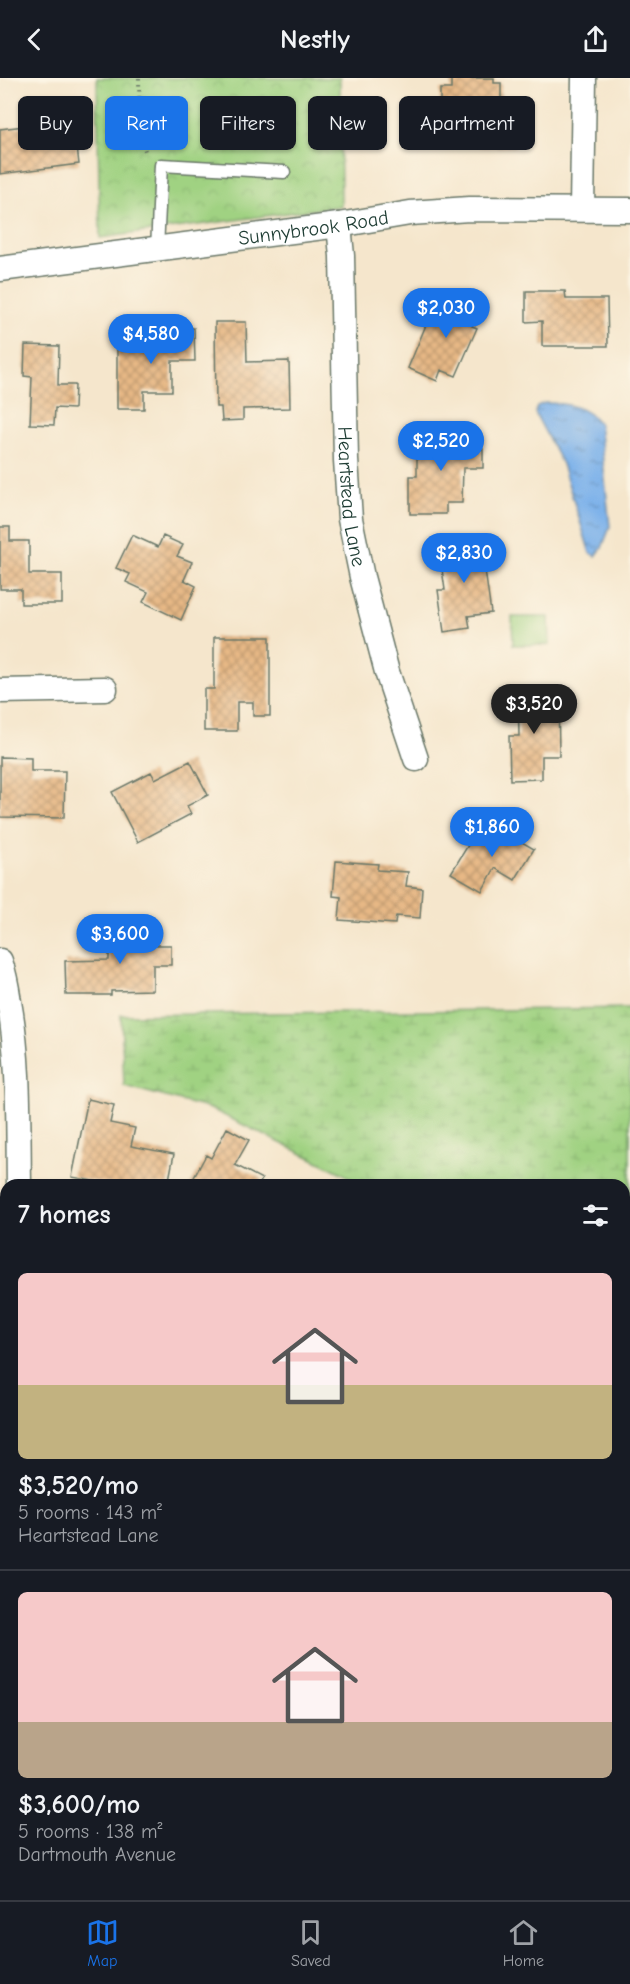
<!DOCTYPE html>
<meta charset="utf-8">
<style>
:root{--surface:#171b24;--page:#20242c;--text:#f1f3f6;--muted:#9ea1a6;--line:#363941;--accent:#1a73e8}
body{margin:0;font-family:"Comic Neue",sans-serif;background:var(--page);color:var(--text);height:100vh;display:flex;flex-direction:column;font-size:22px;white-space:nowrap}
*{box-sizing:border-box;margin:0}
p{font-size:20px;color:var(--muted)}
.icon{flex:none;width:33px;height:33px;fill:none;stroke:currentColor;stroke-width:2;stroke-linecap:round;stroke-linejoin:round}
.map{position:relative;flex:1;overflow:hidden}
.sheet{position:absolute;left:0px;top:1101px;width:630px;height:722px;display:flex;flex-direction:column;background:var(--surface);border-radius:18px 18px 0 0;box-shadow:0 2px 4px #0004}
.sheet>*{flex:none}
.guide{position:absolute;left:18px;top:18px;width:594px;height:54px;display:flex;gap:12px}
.price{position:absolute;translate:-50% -51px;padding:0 14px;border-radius:21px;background:var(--accent);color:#fff;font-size:20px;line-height:39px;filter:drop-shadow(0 2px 3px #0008)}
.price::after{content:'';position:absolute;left:50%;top:36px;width:18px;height:14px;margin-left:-9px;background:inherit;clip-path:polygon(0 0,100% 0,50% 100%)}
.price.selected{background:#222;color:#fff}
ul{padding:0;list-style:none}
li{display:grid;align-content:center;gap:12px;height:318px;padding:0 18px}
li+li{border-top:2px solid var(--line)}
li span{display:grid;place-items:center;height:186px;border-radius:9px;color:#555}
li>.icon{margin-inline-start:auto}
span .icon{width:108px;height:108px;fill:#fffc;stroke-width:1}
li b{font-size:26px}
h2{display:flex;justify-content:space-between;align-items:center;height:72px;padding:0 18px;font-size:26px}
.chip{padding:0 21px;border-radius:9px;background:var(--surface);box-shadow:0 2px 4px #0004;font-size:21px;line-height:54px}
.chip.selected{background:var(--accent);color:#fff}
header{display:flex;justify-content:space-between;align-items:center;height:78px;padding:0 18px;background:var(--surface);font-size:27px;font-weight:800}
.dock{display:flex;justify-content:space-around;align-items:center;height:84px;border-top:2px solid var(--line);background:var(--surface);font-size:16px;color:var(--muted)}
.dock a{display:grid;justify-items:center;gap:3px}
.dock .selected{color:var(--accent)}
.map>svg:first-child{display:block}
.wetland{fill:url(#wetland-marsh);stroke:#60885b;stroke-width:1.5}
.park{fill:url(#park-crowns);stroke:#60885b;stroke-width:1.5}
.pitch{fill:#a0d282;stroke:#60885b;stroke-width:1.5}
.water{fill:url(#water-ripples);stroke:#4e778f;stroke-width:1.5}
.building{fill:url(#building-cross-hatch)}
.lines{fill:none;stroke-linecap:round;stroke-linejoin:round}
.lane-casing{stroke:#6a7869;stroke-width:15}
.street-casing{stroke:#6a7869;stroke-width:27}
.path{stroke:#6a7869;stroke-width:4;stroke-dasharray:1.5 4.5;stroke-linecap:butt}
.lane{stroke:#fff;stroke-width:12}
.street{stroke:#fff;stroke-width:24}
.labels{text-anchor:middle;stroke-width:4.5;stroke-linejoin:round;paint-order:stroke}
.street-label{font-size:20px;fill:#1f3d34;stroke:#fcf5e5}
</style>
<header><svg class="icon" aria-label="back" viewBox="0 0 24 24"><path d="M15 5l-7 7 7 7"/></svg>Nestly<svg class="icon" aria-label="share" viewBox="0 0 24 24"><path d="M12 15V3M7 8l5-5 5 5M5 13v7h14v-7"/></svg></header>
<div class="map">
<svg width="630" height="1822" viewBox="0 0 630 1822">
<defs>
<pattern id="wetland-marsh" width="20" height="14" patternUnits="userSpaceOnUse" patternTransform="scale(1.5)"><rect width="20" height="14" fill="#a0d282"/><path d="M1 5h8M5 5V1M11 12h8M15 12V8" fill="none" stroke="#89b571"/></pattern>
<pattern id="park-crowns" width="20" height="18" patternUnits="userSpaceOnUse" patternTransform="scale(1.5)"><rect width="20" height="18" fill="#a0d282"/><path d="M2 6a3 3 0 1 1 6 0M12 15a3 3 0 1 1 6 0" fill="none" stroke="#89b571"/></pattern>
<pattern id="water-ripples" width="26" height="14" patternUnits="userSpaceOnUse" patternTransform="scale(1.5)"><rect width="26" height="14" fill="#7cb1ea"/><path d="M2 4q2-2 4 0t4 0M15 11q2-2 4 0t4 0" fill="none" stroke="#6591be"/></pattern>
<pattern id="building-cross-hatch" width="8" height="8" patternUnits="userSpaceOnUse" patternTransform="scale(1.5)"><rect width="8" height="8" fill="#e7b885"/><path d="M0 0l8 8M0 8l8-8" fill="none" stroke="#bb976e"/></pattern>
</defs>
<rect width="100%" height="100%" fill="#fcf5e5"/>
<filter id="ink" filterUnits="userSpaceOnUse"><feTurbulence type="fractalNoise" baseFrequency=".0167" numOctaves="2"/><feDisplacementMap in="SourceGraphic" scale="12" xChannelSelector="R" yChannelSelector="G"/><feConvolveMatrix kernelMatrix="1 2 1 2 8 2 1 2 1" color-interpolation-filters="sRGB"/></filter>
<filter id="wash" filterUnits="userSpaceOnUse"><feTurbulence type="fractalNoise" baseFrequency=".008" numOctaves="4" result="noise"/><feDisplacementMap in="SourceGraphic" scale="24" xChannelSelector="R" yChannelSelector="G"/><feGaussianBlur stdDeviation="1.35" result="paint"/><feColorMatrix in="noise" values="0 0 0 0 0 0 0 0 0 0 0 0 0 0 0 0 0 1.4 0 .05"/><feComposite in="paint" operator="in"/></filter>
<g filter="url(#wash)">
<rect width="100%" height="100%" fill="#f5e6cc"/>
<path class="wetland" d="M630,930V1270L624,1267V1107H360L342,1095L211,1031L124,1008L121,937Z
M548,1816L549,1822H381V1816Z"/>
<path class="park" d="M97,0H340L341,128L100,160Z"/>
<path class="pitch" d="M512,539H549L550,567H513Z"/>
<path class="water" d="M545,325C566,325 585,328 599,345L610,449L602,470L596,478L590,475L562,386L535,335L537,328Z"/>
<g id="blocks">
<path class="building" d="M451,0H494V5H501V26H515V69H479V58H449V27H440V11H451Z
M41,46L42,57L75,53L79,86L0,96V51Z
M526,213H565L566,221H607L608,268H542V243L526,244Z
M452,216L480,229L472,248L477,250L456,298L441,292L437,303L408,290L434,228L446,232Z
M215,244H246L247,284L289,283L290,330L243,331V342L222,343L221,329H216Z
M194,250L195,283H172V313H144V331H117V267H149V251Z
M25,267L59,268L58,307H75L74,331L55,330L54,347L30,346L32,299L24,298Z
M427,351H458V371H483V390H463L462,425H446V436H410V398H417V364H427Z
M0,449H10V463H29V496H62V526H21V511H0Z
M132,457L158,469L163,458L183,467L177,478L192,484L184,502L196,508L181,542L143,524L148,514L126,504L130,496L116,490Z
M479,464L480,473L493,471L496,491L485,492L491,535L468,538L470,550L444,554L438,512H445L439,470Z
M214,559H270V638H253V624H237V653H204V611H214Z
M558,614L559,678H542V701L510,702L509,658H519L518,615Z
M0,679L31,680V693H65L64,740L0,739Z
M190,683L208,717L187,728L191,736L138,764L112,714L151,694L155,701Z
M491,746L534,771L515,802L495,790L482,813L451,795L473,759L480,763Z
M336,783L378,786L377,792L408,794L406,808L422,810L420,840L396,838L395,846L339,842L341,819L333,818Z
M129,839H145V855H151L152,867H171V887H153V912L111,913V917H66L65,883L109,882V867H117V851H129Z
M88,1021L114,1027L110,1045L135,1050L131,1068L174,1076L168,1107H114L72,1099Z
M227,1050L249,1062L235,1087L262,1101L259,1107H190L206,1077L211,1080Z
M624,1352L630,1356V1381L628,1385L630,1386V1418L626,1424L624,1422Z
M630,1646V1715L624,1717V1648Z
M630,1754V1794L624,1777V1756Z"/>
</g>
</g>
<g filter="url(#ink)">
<use href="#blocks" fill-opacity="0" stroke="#6a7869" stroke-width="1.5"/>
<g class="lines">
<defs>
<path id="lane" d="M157,171L161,87L284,94"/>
<g id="street">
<path d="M582,130L584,0"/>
<path id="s1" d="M339,147L342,178L346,382L350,441L362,499L387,594L416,681"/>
<path id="s2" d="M0,191L339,147L410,135L469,131L630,132"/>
<path d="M0,613L105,611"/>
<path d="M0,883C5,897 7,910 9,924C20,984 18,1046 19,1107"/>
<path d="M0,1170H6"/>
<path d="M624,1502L630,1507"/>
</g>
</defs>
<use href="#lane" class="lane-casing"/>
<use href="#street" class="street-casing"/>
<path class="path" d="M139,0L140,57L146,76"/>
<use href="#lane" class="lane"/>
<use href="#street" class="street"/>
</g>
</g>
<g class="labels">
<g class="street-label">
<text dy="7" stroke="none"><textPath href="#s2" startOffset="316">Sunnybrook Road</textPath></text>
<text dy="7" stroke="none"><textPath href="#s1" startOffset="272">Heartstead Lane</textPath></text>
</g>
</g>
</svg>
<b class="price" style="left:446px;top:261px">$2,030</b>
<b class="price" style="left:151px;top:287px">$4,580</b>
<b class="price" style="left:441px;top:394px">$2,520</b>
<b class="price" style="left:464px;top:506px">$2,830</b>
<b class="price selected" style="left:534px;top:657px">$3,520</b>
<b class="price" style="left:492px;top:780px">$1,860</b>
<b class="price" style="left:120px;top:887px">$3,600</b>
<div class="guide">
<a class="chip">Buy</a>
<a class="chip selected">Rent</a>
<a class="chip">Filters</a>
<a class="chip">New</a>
<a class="chip">Apartment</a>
</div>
<section class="sheet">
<h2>7 homes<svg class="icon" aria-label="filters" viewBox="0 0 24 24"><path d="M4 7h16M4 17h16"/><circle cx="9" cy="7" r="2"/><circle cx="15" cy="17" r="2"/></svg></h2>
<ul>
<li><span style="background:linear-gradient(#f6c9c9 60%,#c2b280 0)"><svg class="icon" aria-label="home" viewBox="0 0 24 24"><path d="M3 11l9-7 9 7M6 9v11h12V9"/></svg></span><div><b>$3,520/mo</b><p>5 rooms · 143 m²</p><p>Heartstead Lane</p></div></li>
<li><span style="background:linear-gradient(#f6c9c9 70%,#b9a48a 0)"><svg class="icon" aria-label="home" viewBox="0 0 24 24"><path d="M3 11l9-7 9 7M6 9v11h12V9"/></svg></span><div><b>$3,600/mo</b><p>5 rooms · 138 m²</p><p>Dartmouth Avenue</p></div></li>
</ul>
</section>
</div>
<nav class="dock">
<a class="selected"><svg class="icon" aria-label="map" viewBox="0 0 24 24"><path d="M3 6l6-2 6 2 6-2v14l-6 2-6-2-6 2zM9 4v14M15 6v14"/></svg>Map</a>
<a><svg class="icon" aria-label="saved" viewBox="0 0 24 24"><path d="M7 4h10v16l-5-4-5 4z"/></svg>Saved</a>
<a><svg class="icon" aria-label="home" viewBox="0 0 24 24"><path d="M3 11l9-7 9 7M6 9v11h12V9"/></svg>Home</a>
</nav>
